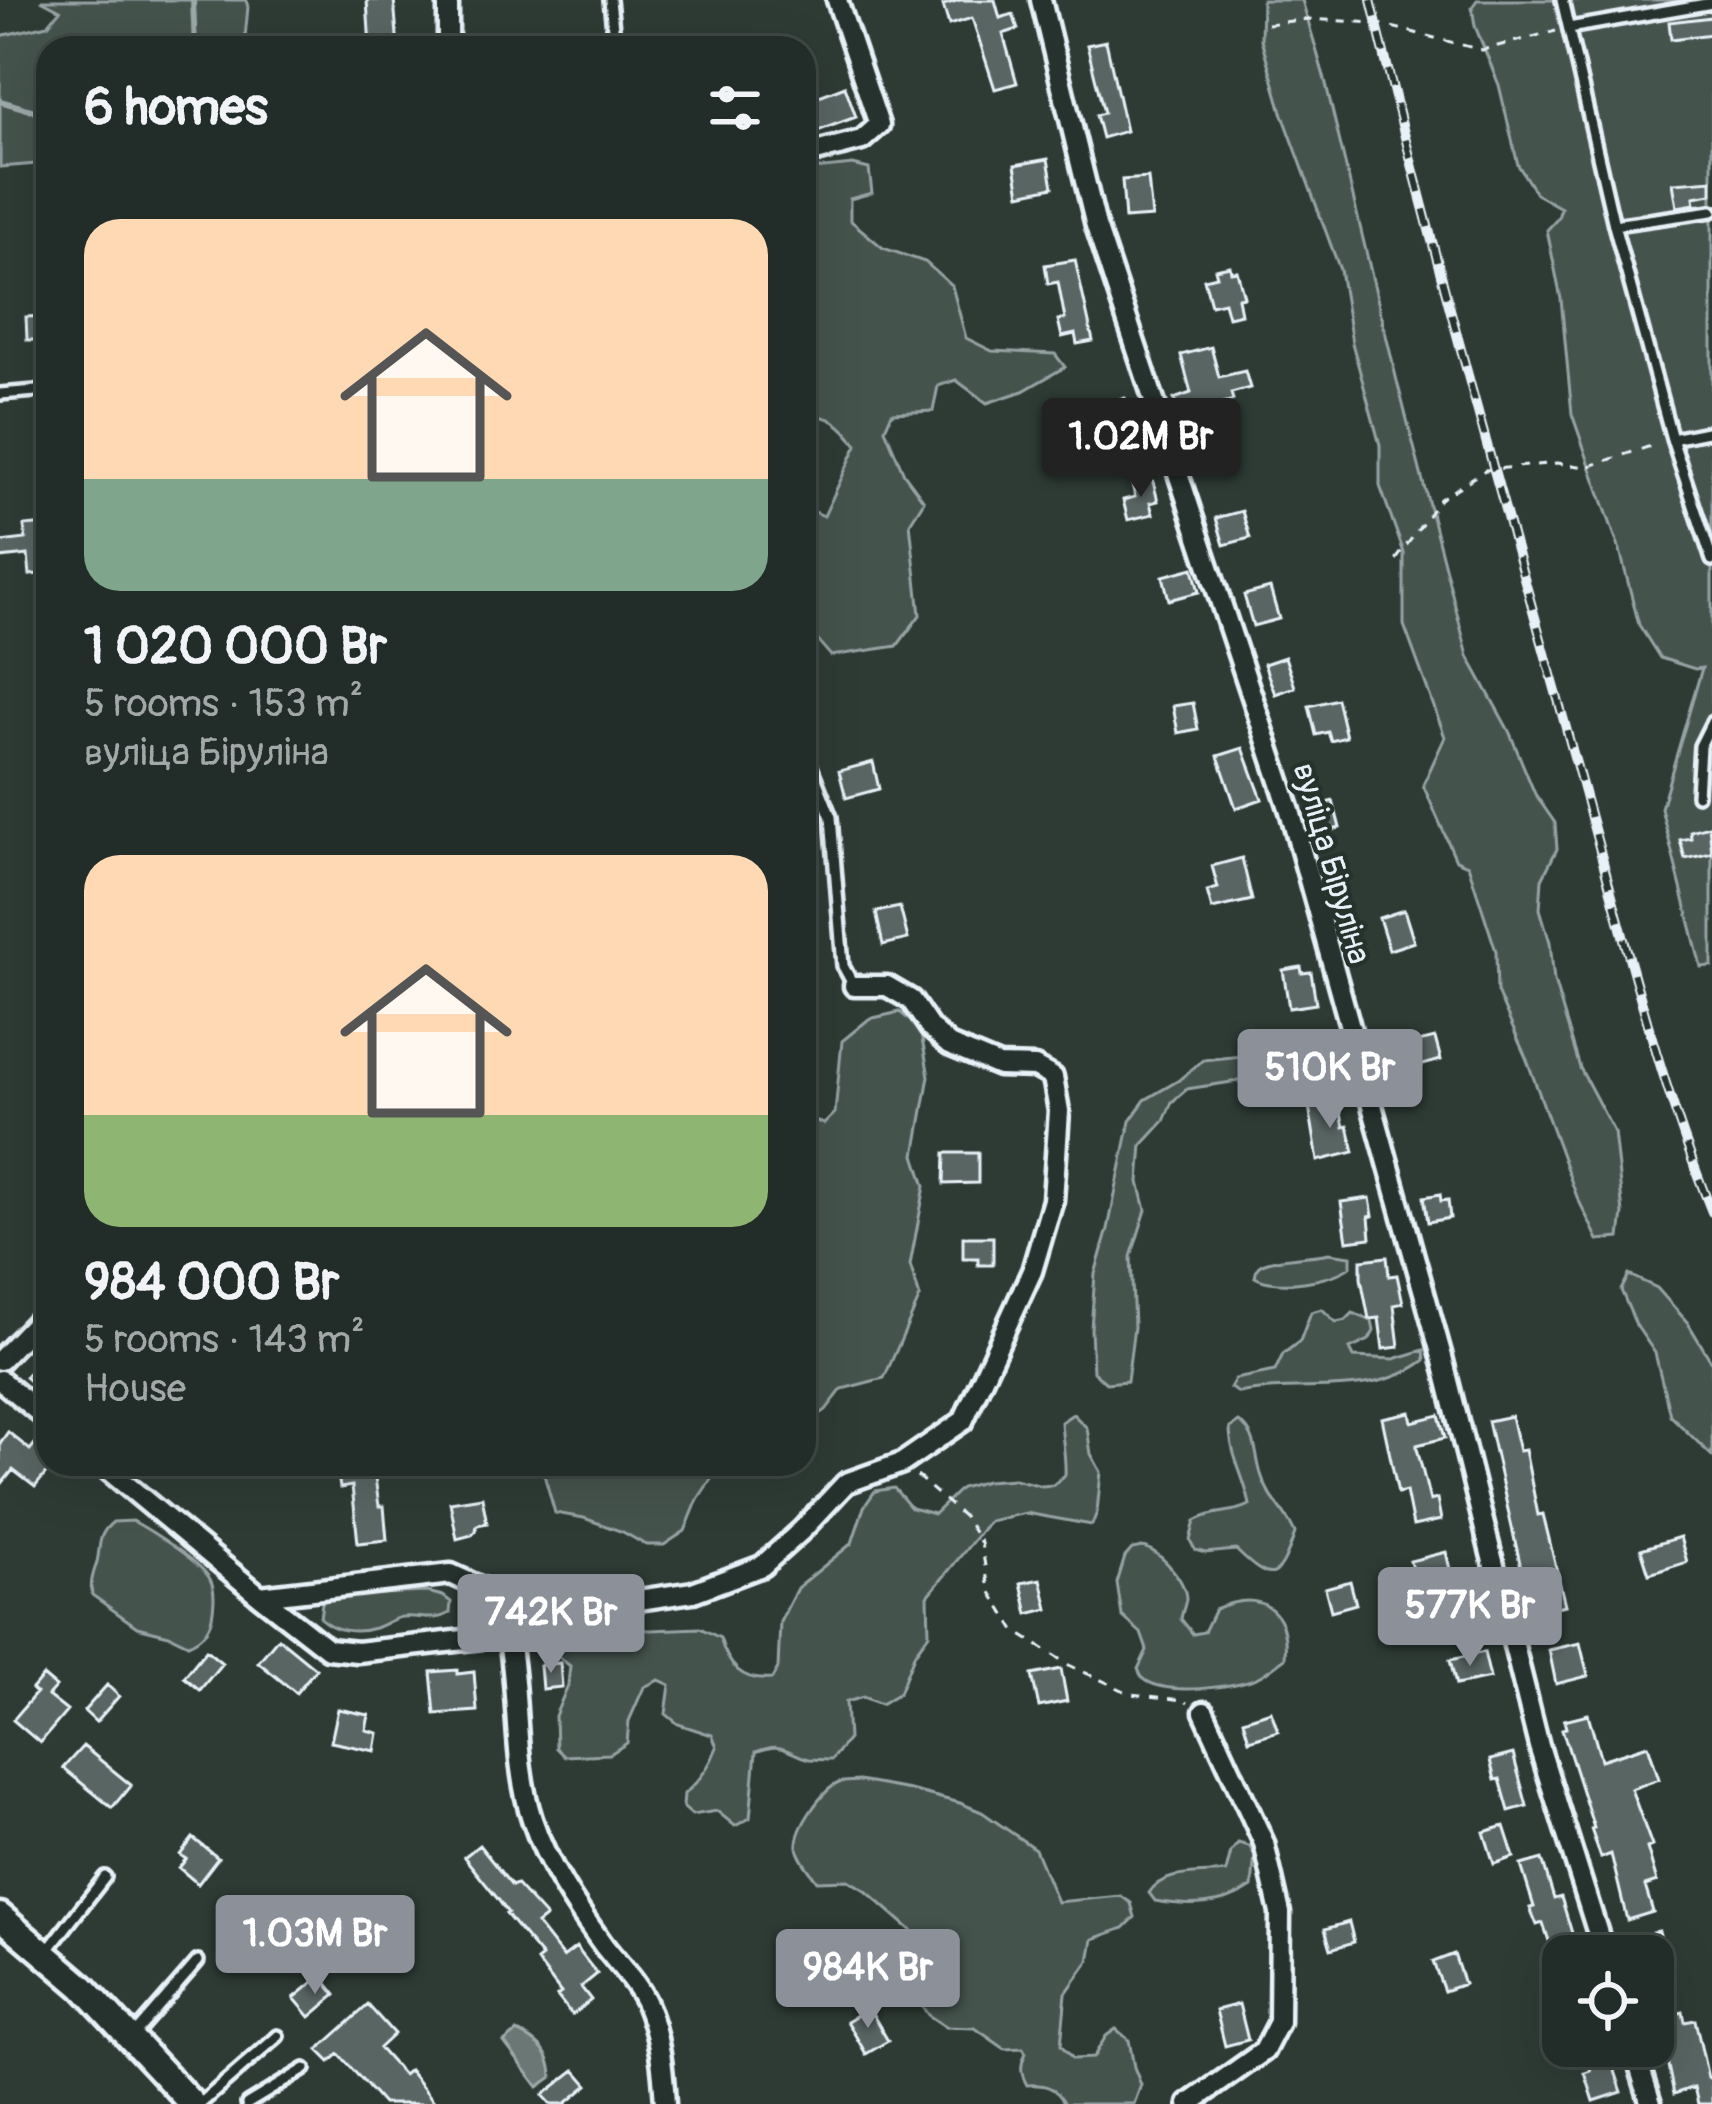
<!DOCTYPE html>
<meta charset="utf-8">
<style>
:root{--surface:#222c28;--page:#2a3430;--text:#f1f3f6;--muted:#a2a7a8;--line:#3f4845;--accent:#8c9099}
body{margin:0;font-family:Pangolin,sans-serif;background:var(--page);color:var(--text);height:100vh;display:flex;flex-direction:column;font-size:45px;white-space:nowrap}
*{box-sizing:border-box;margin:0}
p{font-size:39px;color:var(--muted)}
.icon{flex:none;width:66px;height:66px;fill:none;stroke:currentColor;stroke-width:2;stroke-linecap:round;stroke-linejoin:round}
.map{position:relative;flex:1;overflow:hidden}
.panel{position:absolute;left:36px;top:36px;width:780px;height:1440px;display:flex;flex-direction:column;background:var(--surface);border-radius:36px;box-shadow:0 12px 48px #0002,0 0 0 3px var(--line)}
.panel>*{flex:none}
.controls{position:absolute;left:1542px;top:1935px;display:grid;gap:24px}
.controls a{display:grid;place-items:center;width:132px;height:132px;border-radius:24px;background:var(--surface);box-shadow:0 12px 48px #0002,0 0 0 3px var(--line);font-size:60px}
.price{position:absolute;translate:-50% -102px;padding:0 27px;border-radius:12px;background:var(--accent);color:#fff;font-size:39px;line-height:78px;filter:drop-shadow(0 3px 6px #0008)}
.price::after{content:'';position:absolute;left:50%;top:72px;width:36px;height:27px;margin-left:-18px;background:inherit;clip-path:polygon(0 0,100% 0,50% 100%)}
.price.current{background:#222;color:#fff}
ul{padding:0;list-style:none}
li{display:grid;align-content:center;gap:24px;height:636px;padding:0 48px}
li span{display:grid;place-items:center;height:372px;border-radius:36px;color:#555}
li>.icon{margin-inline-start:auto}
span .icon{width:216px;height:216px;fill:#fffc;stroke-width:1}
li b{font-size:51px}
h2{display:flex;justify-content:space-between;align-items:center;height:144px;padding:0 48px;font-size:51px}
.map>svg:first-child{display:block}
.green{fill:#45524e;stroke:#96a2a3;stroke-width:3}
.water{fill:#6b7775;stroke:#9da8a9;stroke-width:3}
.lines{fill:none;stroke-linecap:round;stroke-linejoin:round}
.stream{stroke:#9da8a9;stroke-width:6}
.building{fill:#596563;stroke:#e8f1f8;stroke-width:3}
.lane-casing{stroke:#e8f1f8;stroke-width:18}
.street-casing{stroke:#e8f1f8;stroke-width:27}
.secondary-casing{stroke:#e8f1f8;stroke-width:33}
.path{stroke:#e8f1f8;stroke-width:3;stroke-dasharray:9 9;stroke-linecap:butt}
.lane{stroke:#26332d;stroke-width:9}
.street{stroke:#26332d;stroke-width:18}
.secondary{stroke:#26332d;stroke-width:24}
.rail-casing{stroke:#e8f1f8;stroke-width:10}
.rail{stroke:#26332d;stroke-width:6;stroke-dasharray:18;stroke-linecap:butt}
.labels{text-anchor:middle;stroke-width:9;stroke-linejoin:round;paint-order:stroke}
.street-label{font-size:33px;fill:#e8f1f8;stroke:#26332d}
</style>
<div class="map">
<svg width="1712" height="2104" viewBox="0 0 1712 2104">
<rect width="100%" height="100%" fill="#2e3b35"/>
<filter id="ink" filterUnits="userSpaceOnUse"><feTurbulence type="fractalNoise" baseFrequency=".00833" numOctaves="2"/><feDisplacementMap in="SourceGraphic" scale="24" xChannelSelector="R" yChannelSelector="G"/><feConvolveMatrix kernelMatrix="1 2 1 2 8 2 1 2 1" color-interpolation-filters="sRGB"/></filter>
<g filter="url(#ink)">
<path class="green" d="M41,0H246L248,7L245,38L233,48H48V163L0,167V36L48,25L60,10Z
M1262,0H1302L1325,80L1397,381L1468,656L1509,731L1535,794L1555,823L1557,849L1542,879L1540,909L1550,942L1554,981L1580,1068L1614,1132L1623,1213L1620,1238L1598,1240L1577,1197L1527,1060L1497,992L1496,951L1468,865L1456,860L1423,785L1445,737L1404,625V553L1380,486V445L1352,343L1340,270L1282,112L1261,39Z
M1477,0H1712V966L1701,967L1661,808L1702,668L1695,669L1660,658L1639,625L1620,551L1572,414L1561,299L1547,230L1558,218L1561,208L1536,194L1518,165L1499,85L1475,26L1472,7Z
M853,165L869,169L872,193L850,199V220L883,248L925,262L952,286L966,338L992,351L1055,354L1065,367L1023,391L987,403L956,380L938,386L933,411L892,413L885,429L904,474L924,501L910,523L920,615L897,646L831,656L807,628L816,598L804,587V570L813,561L804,538V507L824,516L857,445C842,425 830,413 804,416V170Z
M900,1012L920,1029L929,1076L915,1155L925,1186L910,1265L920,1297L884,1378L842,1389L826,1410L804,1425V1118L824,1124L835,1113L842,1041L869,1019Z
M1242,1056L1322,1060V1068L1187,1089L1172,1102L1164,1121L1142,1145L1139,1182L1146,1210L1131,1257L1134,1327L1127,1381L1106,1383L1093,1372L1091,1329L1095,1274L1108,1229L1130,1121L1145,1100L1179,1080L1203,1060Z
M1329,1253L1351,1256V1266C1334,1281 1275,1290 1255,1277C1256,1274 1256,1270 1258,1267C1266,1257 1315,1257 1329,1253Z
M1629,1275L1657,1288L1688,1323L1712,1363V1456L1670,1415L1655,1353L1636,1325L1621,1290Z
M1322,1309L1336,1322L1346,1320L1353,1313L1372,1321L1374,1331L1369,1340L1350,1349L1354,1357L1394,1359L1424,1350L1425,1360C1371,1401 1302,1380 1239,1393L1230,1388L1235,1379L1275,1371L1283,1354L1300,1341L1311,1312Z
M1073,1414L1087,1428L1091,1454L1101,1472L1097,1512L1092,1525L1026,1513L989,1521L928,1596L929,1634L915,1653L899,1693L881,1704L863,1697L846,1702L848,1739L831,1760C828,1760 811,1759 809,1759C784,1752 784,1741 756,1752L750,1818L735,1826L717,1811L692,1815L683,1807L684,1794C700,1781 710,1766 717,1747L712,1735L678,1724L666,1714L670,1685L659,1680L644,1687L629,1721L627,1743L610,1754L564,1756L556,1748L555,1716L568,1685L570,1666L559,1657L539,1656L535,1648L541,1637L551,1630L568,1626L651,1630L700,1628L720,1638C728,1666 742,1682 772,1679L778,1668L780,1622L797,1588L852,1543L864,1507L875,1491L894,1488L911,1508L934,1514L961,1488L986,1481L1014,1479L1042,1486L1053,1485L1065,1475C1066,1457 1062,1440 1061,1422Z
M1239,1422C1257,1433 1255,1455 1261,1474C1267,1497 1286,1511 1295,1533C1279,1580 1274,1587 1236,1550L1205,1553L1195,1550L1190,1540L1195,1521C1217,1509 1230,1515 1250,1505C1245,1478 1230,1455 1230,1428Z
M541,1464H721L698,1499L685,1531L664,1545H646L623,1532L584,1518L555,1513Z
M133,1521C151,1531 201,1562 210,1579C216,1591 214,1604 212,1617C209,1630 201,1639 188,1644L169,1635L137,1627L92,1595C90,1581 93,1575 97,1562C101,1544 97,1535 113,1522Z
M1142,1547C1159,1550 1186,1580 1186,1599C1185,1606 1182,1612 1181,1619L1193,1634L1204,1632L1215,1609C1261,1589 1289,1608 1285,1658C1277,1664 1269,1671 1260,1676C1239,1688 1162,1697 1143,1678C1140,1676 1140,1672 1138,1669L1147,1650L1141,1633L1122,1616L1117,1583L1125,1557L1132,1549Z
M427,1592L443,1596L451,1602L450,1613C433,1623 420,1615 402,1617C393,1618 384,1625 375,1628C356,1634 333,1631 320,1618L322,1603L331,1596Z
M859,1781L910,1790L960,1803L982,1812L1035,1849L1057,1902L1121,1896L1131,1903L1135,1917L1124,1928L1093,1939L1089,1961L1066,1993L1061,2045L1073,2059L1093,2058L1106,2036L1116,2029L1129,2040L1134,2067L1141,2085L1134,2104H1065C1056,2087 1046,2084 1027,2085C1020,2073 1020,2065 1026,2053L1023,2048L1005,2049L975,2028L946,2027L928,2015L914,1994L913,1977L923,1956L913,1932L865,1890L848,1880L817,1881C810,1871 799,1859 797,1847C795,1829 823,1789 839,1783C845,1781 852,1782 859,1781Z
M1238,1843L1249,1846L1255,1855L1252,1887C1223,1907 1189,1907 1155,1901L1149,1893C1163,1870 1201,1875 1226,1872L1231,1852Z"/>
<path class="water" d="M517,2032C537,2040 552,2054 552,2077L538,2087L504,2042Z"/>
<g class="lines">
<path class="stream" d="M193,0L195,48
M0,101L48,115"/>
</g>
<path class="building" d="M367,0H394L398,48H370Z
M960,0H995L1000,18L1013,14L1018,29L1003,34L1017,83L995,89L972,18L949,25L943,5Z
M1712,17V34L1671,39L1669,22Z
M1106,41L1126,131L1102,138L1096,115L1104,113L1087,45Z
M845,86L856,117L817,131L806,101Z
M1048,159L1053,187L1020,194L1015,165Z
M1148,178L1152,217L1125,219L1122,180Z
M1712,180V194L1694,197L1695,204L1677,207L1673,183Z
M1075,260L1093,341L1077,344L1075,334L1062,337L1058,320L1065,319L1058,282L1048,284L1045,265Z
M1230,266L1231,272L1237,271L1244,297L1238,298L1241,314L1228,317L1224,302L1211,305L1204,279L1217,276L1215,269Z
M48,316V340H27L26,317Z
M1211,347L1219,377L1245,371L1250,388L1231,393L1233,400L1222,404L1231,451L1196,458L1187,416L1181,418L1174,399L1191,393L1181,355Z
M1125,398L1131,423L1110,428L1103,403Z
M1152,478L1158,501L1150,503L1153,514L1128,520L1123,500L1135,497L1132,484Z
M1242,511L1250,538L1224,545L1216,518Z
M48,524V573L30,575L28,555L0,558V542L26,539L24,526Z
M1193,568L1199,592L1169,600L1163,576Z
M1270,588L1279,619L1253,626L1244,595Z
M1285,657L1295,687L1275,694L1264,664Z
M1337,699L1346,737L1331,741L1328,732L1316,735L1309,706Z
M1193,703L1198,729L1178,733L1173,706Z
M1243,748L1262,799L1236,808L1218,756Z
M873,762L879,789L846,798L839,771Z
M1333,801L1340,828L1321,833L1315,806Z
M1709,826L1712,853L1685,859L1680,840L1691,838L1690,831Z
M1242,858L1252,900L1212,909L1207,891L1218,888L1212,866Z
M900,907L908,939L883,945L876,912Z
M1404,910L1414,942L1389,950L1379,918Z
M1301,967L1302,973L1311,972L1316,1004L1289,1008L1283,970Z
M1435,1038L1441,1060L1416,1067L1410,1044Z
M1338,1100L1344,1127L1348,1126L1354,1152L1318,1161L1309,1106Z
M945,1153H978V1183L944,1184Z
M1440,1194L1441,1201L1448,1200L1450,1218L1428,1222L1424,1197Z
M1370,1198L1373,1216L1369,1217L1371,1238L1347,1241L1341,1202Z
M963,1237H993V1265H978V1258H963Z
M1387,1257L1389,1276L1397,1275L1403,1303L1394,1305L1399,1347L1383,1349L1379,1318L1369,1319L1361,1278V1260Z
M48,1350V1397L25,1377Z
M1410,1412L1412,1422L1439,1415L1445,1438L1417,1445V1448L1430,1501L1437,1499L1441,1520L1413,1526L1406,1491L1398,1493L1382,1418Z
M1511,1416L1519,1451L1525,1450L1538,1515L1543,1514L1565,1605L1531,1612L1488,1421Z
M8,1432L30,1450L38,1440L48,1449V1471L35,1487L13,1470L0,1486V1443Z
M373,1464L379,1506H384L387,1540L358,1543L352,1486L340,1488L337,1468Z
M482,1497L487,1523L477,1525L476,1531L472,1535L457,1539L450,1502Z
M1680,1537L1687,1562L1649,1574L1641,1549Z
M1446,1552L1452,1578L1416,1587L1410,1561Z
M1041,1579L1048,1609L1028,1614L1021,1583Z
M1350,1581L1356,1604L1331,1611L1325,1588Z
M278,1638L316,1669L296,1693L258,1662Z
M1580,1643L1588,1676L1556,1684L1549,1650Z
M206,1650L222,1663L200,1690L184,1677Z
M1484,1652L1490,1678L1456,1685L1450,1660Z
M560,1663L562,1687L542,1689L540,1665Z
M1061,1669L1067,1701L1039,1707L1032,1675Z
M457,1670V1674L474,1672L477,1711L435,1714L431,1672Z
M43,1676L56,1687L48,1696L67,1711L40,1743L13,1720L36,1693L32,1689Z
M107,1685L119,1696L96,1722L84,1711Z
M338,1709L369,1715L366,1730L378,1733L375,1751L331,1742Z
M1271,1711L1278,1731L1249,1740L1243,1720Z
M1588,1714L1601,1760L1648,1745L1659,1779L1631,1789L1652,1846L1647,1848L1657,1882L1645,1886L1653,1912L1627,1920L1611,1854L1601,1858L1591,1829L1594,1828L1562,1729L1566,1728L1564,1720Z
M83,1746L131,1785L112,1808L63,1768Z
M1513,1754L1527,1806L1509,1811L1500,1779L1495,1780L1490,1760Z
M1504,1826L1514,1857L1494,1864L1484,1832Z
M193,1838L218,1858L198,1884L179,1868L186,1859L180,1855Z
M479,1845L512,1886L516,1884L546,1917L537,1924L563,1957L576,1947L597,1974L581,1987L591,2000L572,2015L557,1996L561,1993L537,1961L542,1957L506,1914L508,1913L497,1898L464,1857Z
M1542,1859L1554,1899L1561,1897L1575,1943L1552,1950L1543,1923L1537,1925L1530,1908L1534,1907L1521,1865Z
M265,1915L287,1941L263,1961L246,1940L254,1934L249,1928Z
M1349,1922L1354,1942L1331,1949L1325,1929Z
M1659,1931L1673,1986L1653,1991V1932Z
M1454,1954L1464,1984L1444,1991L1433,1962Z
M321,1976L336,1995L310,2017L294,1998Z
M1239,2004L1248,2040L1225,2046L1216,2010Z
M368,2005L394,2034L379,2048L403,2075L409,2070L436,2104H383L339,2054L330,2062L318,2050Z
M869,2008L888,2041L866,2054L847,2021Z
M1683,2012L1685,2022L1695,2020L1708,2078L1712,2077V2104H1698L1694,2087L1674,2094L1660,2028L1669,2026L1667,2016Z
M1604,2060L1605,2065L1612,2062L1622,2092L1594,2101L1585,2073L1591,2071L1589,2065Z
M575,2070L588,2085L565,2104H551L543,2095Z"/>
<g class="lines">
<defs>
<path id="lane" d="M610,0L615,48
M1562,0L1614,225L1672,439L1712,560
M1569,28L1712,3
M1614,225L1712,211
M0,394L48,390
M1672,439L1712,431
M804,749L831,817L843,966L854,986
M1697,795L1700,746L1712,722
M45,1954L105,1877
M131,2038L198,1961
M200,2104L278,2036
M247,2104L305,2069"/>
<path id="street" d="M448,0V48
M1041,0L1096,226L1290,811L1442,1357L1539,1746L1605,1956
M804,155L862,140L879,125L837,0
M0,1360L48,1310
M0,1380L48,1420
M101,1464L260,1596L451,1574L495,1594C525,1662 508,1747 532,1819C547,1865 576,1907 604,1946C618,1964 638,1984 647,2006C660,2038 663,2069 665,2104
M260,1596L328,1649L357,1652L509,1635L543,1614L693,1592L762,1566L802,1530L846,1483L902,1463L963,1421L1032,1271L1053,1200L1059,1111L1053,1077L1035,1067L999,1066L949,1045L930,1028L911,1000L887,986H854
M1633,2046L1651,2104
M1189,2104L1264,2051L1279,2022L1280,1913L1264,1843L1204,1712"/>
<path id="secondary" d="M0,1916L83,1987L192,2104"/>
</defs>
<use href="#lane" class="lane-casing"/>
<use href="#street" class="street-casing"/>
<use href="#secondary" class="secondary-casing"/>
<path class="path" d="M1267,24L1308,19L1376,23L1482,50L1556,31
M1396,560L1440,499L1485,470L1557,463L1587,467L1657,444
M917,1476L964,1517L981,1543L989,1589L1015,1631L1069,1665L1131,1694L1183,1700L1188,1703"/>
<use href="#lane" class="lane"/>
<use href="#street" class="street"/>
<use href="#secondary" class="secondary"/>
<defs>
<path id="rail" d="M1371,0C1432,253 1503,503 1573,753C1617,907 1652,1063 1712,1212"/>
</defs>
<use href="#rail" class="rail-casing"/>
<use href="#rail" class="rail"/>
</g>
</g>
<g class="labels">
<g class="street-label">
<text transform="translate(1333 863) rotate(74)" y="12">вуліца Біруліна</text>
</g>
</g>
</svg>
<div class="controls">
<a><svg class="icon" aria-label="locate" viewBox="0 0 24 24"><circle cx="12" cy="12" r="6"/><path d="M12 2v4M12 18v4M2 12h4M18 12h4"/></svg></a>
</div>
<b class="price current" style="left:1141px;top:500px">1.02M Br</b>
<b class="price" style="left:1330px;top:1131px">510K Br</b>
<b class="price" style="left:1470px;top:1669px">577K Br</b>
<b class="price" style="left:551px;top:1676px">742K Br</b>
<b class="price" style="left:315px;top:1997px">1.03M Br</b>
<b class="price" style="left:868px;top:2031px">984K Br</b>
<section class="panel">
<h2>6 homes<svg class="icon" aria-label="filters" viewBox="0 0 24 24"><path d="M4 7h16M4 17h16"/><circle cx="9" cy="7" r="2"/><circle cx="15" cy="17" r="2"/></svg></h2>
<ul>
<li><span style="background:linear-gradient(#ffd9b3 70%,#7fa58c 0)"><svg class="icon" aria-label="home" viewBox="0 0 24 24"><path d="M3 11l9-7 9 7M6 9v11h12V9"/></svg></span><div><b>1 020 000 Br</b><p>5 rooms · 153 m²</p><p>вуліца Біруліна</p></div></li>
<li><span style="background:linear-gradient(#ffd9b3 70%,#8fb573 0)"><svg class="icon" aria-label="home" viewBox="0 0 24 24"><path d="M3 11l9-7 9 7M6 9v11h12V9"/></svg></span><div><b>984 000 Br</b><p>5 rooms · 143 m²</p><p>House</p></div></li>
</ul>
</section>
</div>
